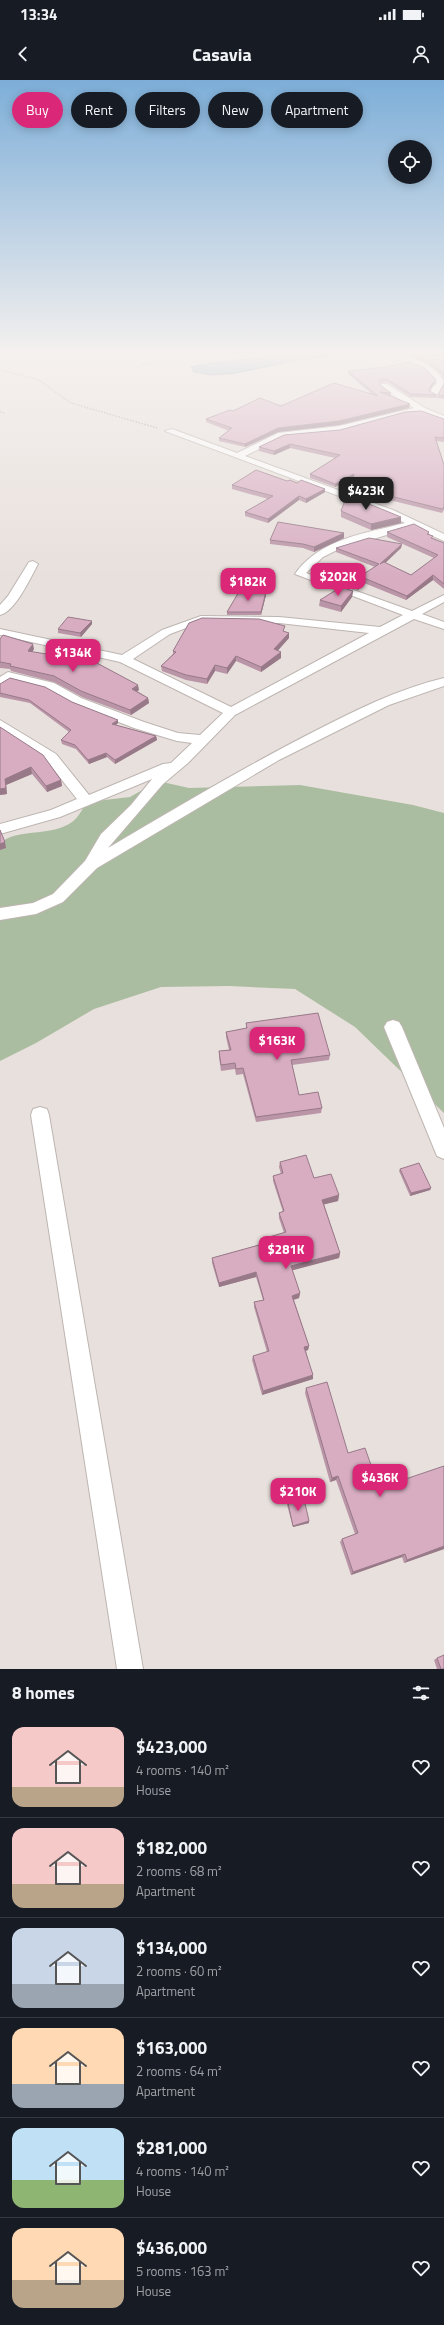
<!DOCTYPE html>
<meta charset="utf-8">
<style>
:root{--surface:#171b24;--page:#20242c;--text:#f1f3f6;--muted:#9ea1a6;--line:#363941;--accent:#db2777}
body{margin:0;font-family:"Titillium Web",sans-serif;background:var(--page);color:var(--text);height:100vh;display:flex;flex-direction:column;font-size:15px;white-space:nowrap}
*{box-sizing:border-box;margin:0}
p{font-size:13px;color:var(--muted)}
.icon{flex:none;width:22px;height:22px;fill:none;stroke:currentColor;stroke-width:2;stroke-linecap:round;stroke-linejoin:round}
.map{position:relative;height:1589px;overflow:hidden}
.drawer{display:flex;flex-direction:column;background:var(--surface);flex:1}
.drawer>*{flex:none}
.hud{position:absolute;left:12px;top:12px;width:420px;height:36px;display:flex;gap:8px}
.buttons{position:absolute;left:388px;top:60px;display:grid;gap:8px}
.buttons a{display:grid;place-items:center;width:44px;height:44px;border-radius:50%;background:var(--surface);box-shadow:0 2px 10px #0003;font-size:20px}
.price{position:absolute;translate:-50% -34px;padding:0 9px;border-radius:8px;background:var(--accent);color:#fff;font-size:13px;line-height:26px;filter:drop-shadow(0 1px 2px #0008)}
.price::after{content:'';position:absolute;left:50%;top:24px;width:12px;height:9px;margin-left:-6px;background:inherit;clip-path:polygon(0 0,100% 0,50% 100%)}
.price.current{background:#222;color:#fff}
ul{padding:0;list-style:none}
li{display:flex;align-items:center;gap:12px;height:100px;padding:0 12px}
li+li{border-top:1px solid var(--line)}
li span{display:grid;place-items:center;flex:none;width:112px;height:80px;border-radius:12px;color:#555}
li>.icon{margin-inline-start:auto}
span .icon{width:48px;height:48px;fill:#fffc;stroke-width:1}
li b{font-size:17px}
h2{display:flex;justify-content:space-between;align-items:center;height:48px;padding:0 12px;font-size:17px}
.tag{padding:0 14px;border-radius:18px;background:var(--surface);box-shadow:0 2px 10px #0003;font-size:14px;line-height:36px}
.tag.current{background:var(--accent);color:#fff}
.status{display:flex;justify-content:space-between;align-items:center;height:28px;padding:0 20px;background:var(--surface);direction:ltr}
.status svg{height:11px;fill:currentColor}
header{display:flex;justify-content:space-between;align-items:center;height:52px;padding:0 12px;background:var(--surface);font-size:18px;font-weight:700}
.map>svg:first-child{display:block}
.green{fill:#abbda0}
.water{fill:#7ea5c0;stroke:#5d778a}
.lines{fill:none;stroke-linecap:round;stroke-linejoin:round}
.street-casing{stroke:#bdb5b1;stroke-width:2}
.path{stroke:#a29c98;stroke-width:1.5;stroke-dasharray:1.5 1.5;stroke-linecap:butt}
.street{fill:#fff;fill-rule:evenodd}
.wall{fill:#ba95a7}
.shaded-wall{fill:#977988}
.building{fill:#d8adc2;stroke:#977988}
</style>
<div class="status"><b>13:34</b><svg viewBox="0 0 49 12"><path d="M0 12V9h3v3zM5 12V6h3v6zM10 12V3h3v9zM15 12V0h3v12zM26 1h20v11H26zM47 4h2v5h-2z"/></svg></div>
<header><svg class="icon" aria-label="back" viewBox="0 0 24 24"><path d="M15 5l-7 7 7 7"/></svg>Casavia<svg class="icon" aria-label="person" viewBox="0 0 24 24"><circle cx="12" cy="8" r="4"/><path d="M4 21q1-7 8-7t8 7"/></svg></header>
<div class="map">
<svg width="444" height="1589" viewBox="0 0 444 1589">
<rect width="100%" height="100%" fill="#e8e0dc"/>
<path class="green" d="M158,701L189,708L300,705L413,725L444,733V1033L355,947L295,909L229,906L161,907L94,929L36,963L0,981V763C17,748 52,757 72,742C78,738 83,728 87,722L130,717Z"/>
<path class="water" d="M279,275H335L304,279L236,293L213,295L194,292L191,287C221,280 249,280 279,275Z"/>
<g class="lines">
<defs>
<path id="street" d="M390,275C409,274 436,284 444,302L437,317L430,315L432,308L437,303L434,298L425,290Z
M431,278H444V282H431Z
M381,304H387L425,328L444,336V342L421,333L404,334L339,352L283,357L245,376L393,430L444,454V461L413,447L337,470L323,477L306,493L412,531L444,515V522L422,534L444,542V549L414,539L235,635L188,683L163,704L108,768C176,728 244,687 315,651C356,630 398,609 444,598V606L389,625L279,680L97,788L63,822L36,834L0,840V828L33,823L53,814L85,781L101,754L131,725L152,699L60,737L0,754V744L51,730L77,719L46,680L0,650V640L56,674L89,715L163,684L171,683L192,663L177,661L134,648L73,624L46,609L10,600L0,607V597L8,592L54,603L81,618L144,642L178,653L200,655L223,633L120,582L0,555V549L122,575L162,550L201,536L279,537L380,547L403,535L295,494C319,459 366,453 405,443L387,434L165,351L172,349L237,373L278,353L339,346L414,328L381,308ZM202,542L279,543L369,553L231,627L133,579L170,554Z
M33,481L38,484C31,497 15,532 0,535V525L8,516L29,482Z
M393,940L399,942L402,947L444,1048V1079L437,1076L384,947L387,942Z
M40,1027L47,1029L49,1035L143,1589H117L31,1035L33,1029Z"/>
</defs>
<use href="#street" class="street-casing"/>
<path class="path" d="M136,288L170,275
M0,290L39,300L71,323L157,348
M0,332L4,333"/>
<use href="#street" class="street"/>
</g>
<path class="wall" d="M408,275H444V277L431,276L430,279L444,280V300L441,295L429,284Z
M348,291L435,303L431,308L429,312L437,315L436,318L410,317L387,302L380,303V305L391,313V316H389L409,328L339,345L278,352L245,367L219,361V358L229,351L206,342V339L233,331L372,314L348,294Z
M444,303V319L437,318L438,315Z
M444,339V362L436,361L444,385V430L442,433L349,410L352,398L335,407L310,398V394L335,378L290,368L274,375L259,371V367L340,350Z
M287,401L297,403L325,412L306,423L299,420L268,443L245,436V432L268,419L232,409V405Z
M341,431L401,443L371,450L341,437Z
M387,452H429V454L433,458L444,463V509L433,500L406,520L364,503L358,510L350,507V503L375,487L336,472V468L402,464L401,468L385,483L411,495L434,478L387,457Z
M344,453V458L314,472L303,468L270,464V460Z
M246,511L266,515L261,535H227V532Z
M353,511L352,517L341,532L319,526L320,520Z
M92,544L81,557L58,553V549Z
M285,552L289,558L277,571L281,572V578L261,592L236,581L227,594L215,591L207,604L186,600L162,591L161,586L173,574V571Z
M0,559L34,569L32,572L139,610L137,611L148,618L149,623L131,635L82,617L54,602L11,591L10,589L0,588Z
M0,604L72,622L118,643L116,645L156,656L157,660L115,684L107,677L89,684L76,669L62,664L61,660L69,652L30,623L0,617Z
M0,647L61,700L62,706L47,712L32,694L6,705L7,714L0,715Z
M246,943L330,975L329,980L292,985L299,1015L322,1028L321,1033L256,1042L243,994L236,995L235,989L221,991L219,977V971L229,970L226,957V952L246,949Z
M280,1082L314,1098L339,1115L338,1121L324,1124L340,1173L339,1178L292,1190L300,1213L299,1218L294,1220L309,1266L308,1270L306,1271L313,1299L262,1315L252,1280L253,1276L267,1272L254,1227V1222L263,1220L256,1197L219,1207L212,1183V1178L269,1162V1157L284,1153L279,1138V1133L283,1132L273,1101V1096L281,1094L279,1087Z
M400,1089L431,1108L430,1110L410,1116L399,1091Z
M306,1308L348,1373L379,1408L444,1469L404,1483L402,1477L351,1495L340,1462L342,1459L355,1454L336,1400L330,1402L305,1313Z
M288,1423L309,1441V1443L293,1447L287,1425Z
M437,1578L444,1589H437L434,1580Z"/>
<path class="shaded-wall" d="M436,300L435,303L431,308L429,315L431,305Z
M410,324L409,328L339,345L278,352L245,367V364L278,348Z
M290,364V368L274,375V371Z
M354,394L353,397L335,407V404Z
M325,409V412L306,423V419Z
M299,416V420L268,443V439Z
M401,437V443L371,450V444Z
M344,453V458L314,472V467Z
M402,464L401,468L380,488V484Z
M433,495V500L406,520L407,516Z
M364,498V503L358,510V506Z
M353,511L352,517L341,532V526Z
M266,512V515L261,535V532Z
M92,541V544L81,557L80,553Z
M289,553V558L274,575V569Z
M33,564L34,569L29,577L28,571Z
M281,572V578L261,592V587Z
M236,576V581L227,594V588Z
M215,585V591L207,604V599Z
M138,605L139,610L133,614L132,609Z
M148,618L149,623L131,635L130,630Z
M118,640V643L112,648V644Z
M156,656L157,660L115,684V680Z
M106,673L107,677L89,684L88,680Z
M31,687L32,694L6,705L7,714L0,715V709L5,699Z
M61,700L62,706L47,712L46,706Z
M5,762L6,768L0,770V764Z
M431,1108L430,1110L410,1116L411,1113Z
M339,1115L338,1121L322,1125V1120Z
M340,1173L339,1178L290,1191L291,1186Z
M256,1192V1197L219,1207V1203Z
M300,1213L299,1218L292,1220V1216Z
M309,1266L308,1270L304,1271V1267Z
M313,1295V1299L262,1315L263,1311Z
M338,1396L336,1400L330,1402L332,1398Z
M309,1441V1443L293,1447V1446Z
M444,1466V1469L404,1483L407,1480Z
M405,1474L402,1477L351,1495L353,1492Z"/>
<path class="building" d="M414,275H431L430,279L444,280V296L442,292L430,281Z
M409,282L425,288L436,300L431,305L429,311L437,315L411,314L387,299L380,300V305L391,313L380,312L410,324L339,341L278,348L245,364L219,358L232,348L206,339L230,330L233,331L260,318L281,326L334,303L378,316L348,291L386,287Z
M444,303V316L438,315Z
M421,331L444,339V358L435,357L444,385V427L442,429L350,406L354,394L335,404L310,394L340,375L290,364L274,371L259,367L284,355L340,350L405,332Z
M256,390L287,401L290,400L297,403L301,400L325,409L306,419L299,416L268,439L245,432L273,416L232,405Z
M347,415L401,437L371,444L341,431Z
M278,442L344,453L314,467L303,464L270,460Z
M414,444L429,452L427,454L433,456L431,458L444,463V504L433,495L407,516L364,498L358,506L350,503L379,484L336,468L369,458L402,464L380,484L384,482L411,495L438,475L387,452Z
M341,507L353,511L341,526L320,520Z
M247,509L266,512L261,532H227L240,510L246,511Z
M68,537L92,541L80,553L58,549Z
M202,538L259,539L285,546L283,551L289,553L274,569L281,572L261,587L236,576L227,588L215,585L207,599L186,595L161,586L176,572L173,571L189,543Z
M3,555L33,564L28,571L95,582L138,605L132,609L148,618L130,630L81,611L54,596L10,586L11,584L0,582V559Z
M10,598L45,607L72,622L118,640L112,644L156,656L115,680L106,673L88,680L75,665L61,660L71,650L29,620L0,613V604Z
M0,647L43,675L61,700L46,706L31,687L5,699L6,708L0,709Z
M0,750L5,762L0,764Z
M318,933L330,975L291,980L299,1015L318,1012L322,1028L256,1037L243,988L236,989L235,983L221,985L219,971L231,970L226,952L247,948L246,943Z
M306,1075L314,1098L331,1094L339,1115L322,1120L340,1173L291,1186L300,1213L292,1216L309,1266L304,1267L313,1295L263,1311L253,1276L269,1271L254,1222L264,1220L256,1192L219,1203L212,1178L270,1162L269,1157L286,1152L279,1133L284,1131L273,1096L283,1093L280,1082Z
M419,1083L431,1108L411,1113L400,1089Z
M327,1302L348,1373L365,1368L379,1408L444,1386V1466L407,1480L405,1474L353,1492L342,1459L358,1453L338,1396L332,1398L306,1308Z
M304,1419L309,1441L293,1446L288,1423Z
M444,1575V1589H441L437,1578Z"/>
<linearGradient id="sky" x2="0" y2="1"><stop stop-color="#7daed8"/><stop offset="0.55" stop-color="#f5f1ef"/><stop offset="1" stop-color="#f5f1ef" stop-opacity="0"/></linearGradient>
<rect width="444" height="497" fill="url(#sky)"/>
</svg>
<div class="buttons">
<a><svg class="icon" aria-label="locate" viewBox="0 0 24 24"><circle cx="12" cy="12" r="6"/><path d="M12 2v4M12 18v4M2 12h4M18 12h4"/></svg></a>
</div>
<b class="price current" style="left:366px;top:431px">$423K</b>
<b class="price" style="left:338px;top:517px">$202K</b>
<b class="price" style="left:248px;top:522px">$182K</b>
<b class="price" style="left:73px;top:593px">$134K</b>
<b class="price" style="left:277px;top:981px">$163K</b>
<b class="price" style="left:286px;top:1190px">$281K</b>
<b class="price" style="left:380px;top:1418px">$436K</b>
<b class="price" style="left:298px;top:1432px">$210K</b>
<div class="hud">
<a class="tag current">Buy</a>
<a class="tag">Rent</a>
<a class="tag">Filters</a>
<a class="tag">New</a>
<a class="tag">Apartment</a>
</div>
</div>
<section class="drawer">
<h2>8 homes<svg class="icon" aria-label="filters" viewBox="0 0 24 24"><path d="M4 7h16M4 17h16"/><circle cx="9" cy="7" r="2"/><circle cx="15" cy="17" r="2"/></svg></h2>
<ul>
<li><span style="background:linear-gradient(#f6c9c9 75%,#b9a48a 0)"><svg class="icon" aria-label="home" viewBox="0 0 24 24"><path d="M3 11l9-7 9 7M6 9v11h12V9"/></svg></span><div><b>$423,000</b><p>4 rooms · 140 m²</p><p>House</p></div><svg class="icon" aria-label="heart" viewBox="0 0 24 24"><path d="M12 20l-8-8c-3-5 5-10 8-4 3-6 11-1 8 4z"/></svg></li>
<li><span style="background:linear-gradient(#f6c9c9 70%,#b9a48a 0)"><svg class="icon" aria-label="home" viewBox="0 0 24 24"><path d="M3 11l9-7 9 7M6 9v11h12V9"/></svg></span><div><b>$182,000</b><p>2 rooms · 68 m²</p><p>Apartment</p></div><svg class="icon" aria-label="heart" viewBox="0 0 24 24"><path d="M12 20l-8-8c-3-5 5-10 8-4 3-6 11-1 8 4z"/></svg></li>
<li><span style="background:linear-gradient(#c9d6e8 70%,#9aa5b1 0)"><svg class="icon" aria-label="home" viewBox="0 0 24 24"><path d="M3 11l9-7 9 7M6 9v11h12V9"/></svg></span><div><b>$134,000</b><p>2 rooms · 60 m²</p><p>Apartment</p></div><svg class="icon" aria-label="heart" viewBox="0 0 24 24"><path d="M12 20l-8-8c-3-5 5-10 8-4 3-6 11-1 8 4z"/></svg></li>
<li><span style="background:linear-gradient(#ffd9b3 70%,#9aa5b1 0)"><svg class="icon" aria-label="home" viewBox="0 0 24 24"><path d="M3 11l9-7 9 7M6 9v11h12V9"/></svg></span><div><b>$163,000</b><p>2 rooms · 64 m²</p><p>Apartment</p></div><svg class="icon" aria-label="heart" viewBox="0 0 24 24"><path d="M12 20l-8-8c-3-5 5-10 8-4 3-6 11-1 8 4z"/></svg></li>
<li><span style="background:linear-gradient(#bfe0f5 65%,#8fb573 0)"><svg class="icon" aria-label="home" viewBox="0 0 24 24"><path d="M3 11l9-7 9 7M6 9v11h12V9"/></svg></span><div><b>$281,000</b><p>4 rooms · 140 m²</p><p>House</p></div><svg class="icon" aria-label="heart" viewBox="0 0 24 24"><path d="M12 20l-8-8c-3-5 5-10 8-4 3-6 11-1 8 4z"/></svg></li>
<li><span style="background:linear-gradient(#ffd9b3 65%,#b9a48a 0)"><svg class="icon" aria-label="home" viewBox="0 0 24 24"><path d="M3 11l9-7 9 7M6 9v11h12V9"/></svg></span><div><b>$436,000</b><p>5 rooms · 163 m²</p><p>House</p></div><svg class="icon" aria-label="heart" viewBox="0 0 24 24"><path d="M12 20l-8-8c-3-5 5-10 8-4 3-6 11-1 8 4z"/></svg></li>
</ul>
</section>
